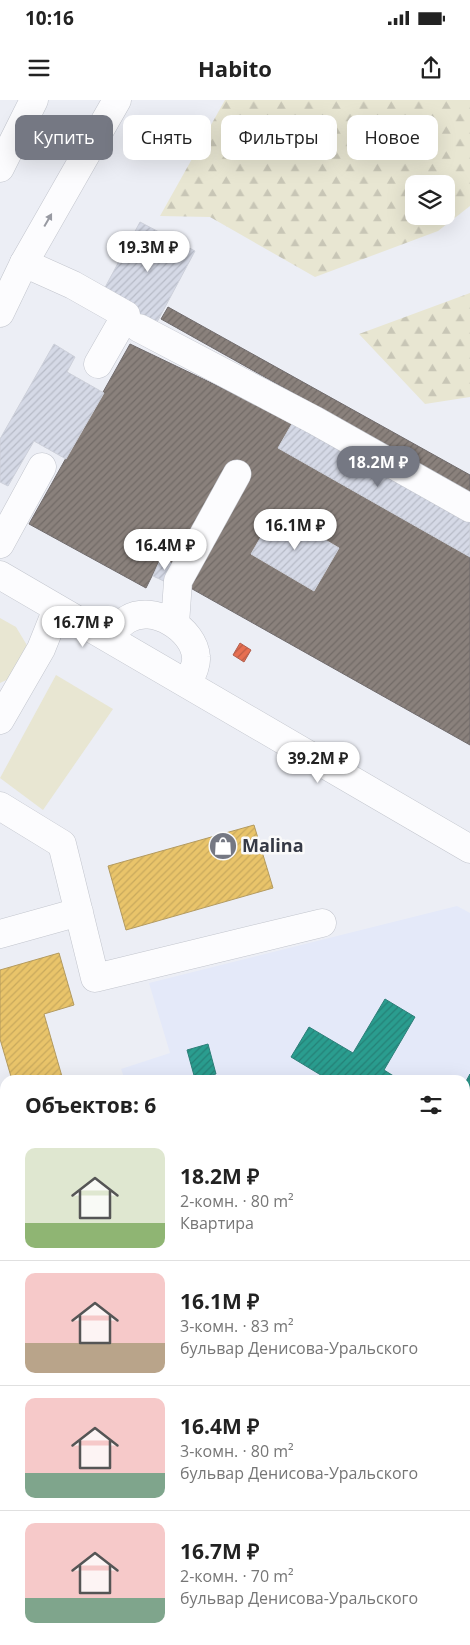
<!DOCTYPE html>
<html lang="ru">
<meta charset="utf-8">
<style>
:root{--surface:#fff;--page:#f2f2f2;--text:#222;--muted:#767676;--line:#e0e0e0;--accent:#757883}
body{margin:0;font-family:"Open Sans",sans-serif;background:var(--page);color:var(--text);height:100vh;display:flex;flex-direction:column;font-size:19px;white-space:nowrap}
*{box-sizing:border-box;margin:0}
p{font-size:16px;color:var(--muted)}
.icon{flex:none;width:28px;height:28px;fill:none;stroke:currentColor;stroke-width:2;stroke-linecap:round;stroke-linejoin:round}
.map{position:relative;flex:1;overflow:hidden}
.sheet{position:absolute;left:0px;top:975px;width:470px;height:570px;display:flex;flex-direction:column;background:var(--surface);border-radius:15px 15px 0 0;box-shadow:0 5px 20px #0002}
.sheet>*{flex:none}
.banner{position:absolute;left:15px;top:15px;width:440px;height:45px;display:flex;gap:10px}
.fabs{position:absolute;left:405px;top:75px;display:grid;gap:10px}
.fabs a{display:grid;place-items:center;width:50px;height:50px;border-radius:10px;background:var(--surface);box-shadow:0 5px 20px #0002;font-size:25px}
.price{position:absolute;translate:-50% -42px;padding:0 11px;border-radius:18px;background:#fff;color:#222;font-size:16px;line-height:32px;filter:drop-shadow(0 1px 2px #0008)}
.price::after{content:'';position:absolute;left:50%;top:30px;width:15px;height:11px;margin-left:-8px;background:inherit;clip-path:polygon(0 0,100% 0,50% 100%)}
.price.on{background:var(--accent);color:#fff}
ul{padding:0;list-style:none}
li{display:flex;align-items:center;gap:15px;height:125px;padding:0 25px}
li+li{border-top:1px solid var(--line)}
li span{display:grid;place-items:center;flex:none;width:140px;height:100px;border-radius:10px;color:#555}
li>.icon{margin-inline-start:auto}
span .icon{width:60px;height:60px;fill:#fffc;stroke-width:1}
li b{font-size:21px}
h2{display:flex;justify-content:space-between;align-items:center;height:60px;padding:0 25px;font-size:21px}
.pill{padding:0 18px;border-radius:10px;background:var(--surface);box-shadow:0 5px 20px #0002;font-size:18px;line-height:45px}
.pill.on{background:var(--accent);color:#fff}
.status{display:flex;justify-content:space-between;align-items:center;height:35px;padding:0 25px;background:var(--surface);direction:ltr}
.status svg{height:14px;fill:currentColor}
header{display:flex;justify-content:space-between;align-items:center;height:65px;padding:0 25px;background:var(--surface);font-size:22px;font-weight:700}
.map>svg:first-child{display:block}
.built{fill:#e4e9f9}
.grass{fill:#e8e6d2}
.forest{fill:url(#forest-firs);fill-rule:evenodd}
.homes{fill:url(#homes-hatch);stroke:#b39a5f}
.shops{fill:url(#shops-hatch);stroke:#b25f4d}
.schools{fill:url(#schools-hatch);stroke:#2d7f79}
.industry{fill:url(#industry-hatch);stroke:#706b6c}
.building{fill:url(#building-hatch);stroke:#cdd0da}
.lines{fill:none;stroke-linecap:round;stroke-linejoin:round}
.minor-casing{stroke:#c2c5cd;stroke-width:29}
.major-casing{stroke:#c2c5cd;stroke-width:29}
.minor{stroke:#fcfcfe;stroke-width:28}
.major{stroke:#fcfcfe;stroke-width:28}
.oneway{fill:#989aa2}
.labels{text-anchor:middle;stroke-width:5;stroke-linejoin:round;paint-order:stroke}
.poi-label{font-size:18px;font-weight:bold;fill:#353945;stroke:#fafafa;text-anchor:start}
</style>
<div class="status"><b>10:16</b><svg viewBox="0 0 49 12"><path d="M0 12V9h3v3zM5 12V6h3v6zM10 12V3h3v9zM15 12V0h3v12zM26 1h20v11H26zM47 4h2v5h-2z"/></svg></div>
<header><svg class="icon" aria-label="menu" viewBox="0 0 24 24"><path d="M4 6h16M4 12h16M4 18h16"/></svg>Habito<svg class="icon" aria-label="share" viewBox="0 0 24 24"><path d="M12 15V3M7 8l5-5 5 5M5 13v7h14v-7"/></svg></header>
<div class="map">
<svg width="470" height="1545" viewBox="0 0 470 1545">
<defs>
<pattern id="forest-firs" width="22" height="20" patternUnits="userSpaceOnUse" patternTransform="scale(1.25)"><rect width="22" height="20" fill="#e8e6d2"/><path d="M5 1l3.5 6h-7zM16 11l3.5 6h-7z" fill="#c8c6b6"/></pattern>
<pattern id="homes-hatch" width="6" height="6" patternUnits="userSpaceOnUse" patternTransform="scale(1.25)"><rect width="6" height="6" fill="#e9c46a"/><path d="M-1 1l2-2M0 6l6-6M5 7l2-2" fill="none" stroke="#c8a95d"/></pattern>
<pattern id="shops-hatch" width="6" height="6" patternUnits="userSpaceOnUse" patternTransform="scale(1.25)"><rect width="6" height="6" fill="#e76f51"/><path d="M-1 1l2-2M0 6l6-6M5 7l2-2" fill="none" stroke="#bc5c45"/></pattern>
<pattern id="schools-hatch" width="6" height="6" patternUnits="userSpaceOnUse" patternTransform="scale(1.25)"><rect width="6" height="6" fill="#2a9d8f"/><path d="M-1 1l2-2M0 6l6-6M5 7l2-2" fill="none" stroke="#258177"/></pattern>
<pattern id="industry-hatch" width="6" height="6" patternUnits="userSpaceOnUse" patternTransform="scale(1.25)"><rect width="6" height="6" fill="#8a817c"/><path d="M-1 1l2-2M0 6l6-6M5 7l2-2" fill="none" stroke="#726b67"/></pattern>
<pattern id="building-hatch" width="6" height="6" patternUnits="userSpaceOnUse" patternTransform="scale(1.25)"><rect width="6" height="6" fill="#d5d9e6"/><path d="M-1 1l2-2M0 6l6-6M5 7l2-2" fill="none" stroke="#b7bbc7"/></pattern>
</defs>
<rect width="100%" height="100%" fill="#eceef5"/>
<path class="built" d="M457,806L470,813V1256L465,1265V980H125L121,969L170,953L149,883Z"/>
<path class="grass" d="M0,518L16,527L28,547L15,576L0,583Z
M56,575L113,609L43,710L0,678Z
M0,1277L5,1280V1352L0,1349Z"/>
<path class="forest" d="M225,0H470V106L438,131L315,177L210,117L160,116ZM414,84H446V116H414Z
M470,193V297L425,304L359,234Z"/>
<path class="homes" d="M254,725L273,788L126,830L108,766Z
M59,853L74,905L44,914L63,980H12L0,939V870Z
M5,1433V1503L0,1505V1434Z
M112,1540H175V1545H113Z"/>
<path class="shops" d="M240,543L251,550L244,562L233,555Z"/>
<path class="schools" d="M385,899L415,917L384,970L400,980H329L291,957L309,927L353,953Z
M208,944L216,974L195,979L187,950Z
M470,974V1063L465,1060V983Z
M465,1225L470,1228V1253L466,1260Z"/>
<path class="industry" d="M168,207L470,375V392L161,219Z
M130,244L293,322L278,348L470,457V645L178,481L177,466L161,458L146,488L29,424Z"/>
<path class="building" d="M140,122L195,151L156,224L101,195Z
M54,244L75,257L67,272L104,293L66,359L34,341L8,386L0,382V339Z
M293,322L470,422V457L278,348Z
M276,411L339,448L314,491L251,454Z
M161,458L177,466L168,483L153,476Z"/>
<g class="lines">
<defs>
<path id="minor" d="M24,163L73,185L126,215L98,264
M139,228L314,320L470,408
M0,444L42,367
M0,475L470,749
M175,524L178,481L237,374
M107,537C114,531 121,523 128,519C153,504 194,529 196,557C197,565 191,576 188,583
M0,620L41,549L57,509
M0,706L62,744L95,878L322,823
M0,834L79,812
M0,1078L5,1095
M0,1372L5,1375
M465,1383L470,1374
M0,1534L5,1533
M69,1540L70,1545
M310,1540L321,1545
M372,1545L375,1540"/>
<path id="major" d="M0,68L34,0
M0,213L24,163L117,0"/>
</defs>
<use href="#minor" class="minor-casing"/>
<use href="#major" class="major-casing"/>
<use href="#minor" class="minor"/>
<use href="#major" class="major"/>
</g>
<defs><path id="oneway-solid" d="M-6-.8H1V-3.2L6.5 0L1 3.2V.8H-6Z" transform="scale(1.25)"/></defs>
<use class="oneway" href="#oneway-solid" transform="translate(48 120) rotate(-60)"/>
<defs>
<symbol id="shop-disc" viewBox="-11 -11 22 22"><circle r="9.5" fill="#757883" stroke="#fafafa"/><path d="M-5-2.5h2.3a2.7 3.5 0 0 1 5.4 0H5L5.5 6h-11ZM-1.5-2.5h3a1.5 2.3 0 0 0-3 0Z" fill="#fff"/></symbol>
</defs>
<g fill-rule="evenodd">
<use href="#shop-disc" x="207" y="730" width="32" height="32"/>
</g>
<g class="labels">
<g class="poi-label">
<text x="242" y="752">Malina</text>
</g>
</g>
</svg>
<div class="fabs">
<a><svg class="icon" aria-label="layers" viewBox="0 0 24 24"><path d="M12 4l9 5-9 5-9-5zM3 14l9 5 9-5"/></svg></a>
</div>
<b class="price" style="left:148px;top:173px">19.3M ₽</b>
<b class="price on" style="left:378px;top:388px">18.2M ₽</b>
<b class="price" style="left:295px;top:451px">16.1M ₽</b>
<b class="price" style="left:165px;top:471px">16.4M ₽</b>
<b class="price" style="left:83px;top:548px">16.7M ₽</b>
<b class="price" style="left:318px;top:684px">39.2M ₽</b>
<div class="banner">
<a class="pill on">Купить</a>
<a class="pill">Снять</a>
<a class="pill">Фильтры</a>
<a class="pill">Новое</a>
</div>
<section class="sheet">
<h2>Объектов: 6<svg class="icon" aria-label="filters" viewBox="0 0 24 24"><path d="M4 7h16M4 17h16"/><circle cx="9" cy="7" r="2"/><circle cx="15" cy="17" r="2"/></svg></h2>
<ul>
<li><span style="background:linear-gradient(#dfe7d0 75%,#8fb573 0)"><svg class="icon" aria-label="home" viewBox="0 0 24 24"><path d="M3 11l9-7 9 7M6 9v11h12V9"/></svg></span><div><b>18.2M ₽</b><p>2-комн. · 80 m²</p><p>Квартира</p></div></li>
<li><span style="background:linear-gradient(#f6c9c9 70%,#b9a48a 0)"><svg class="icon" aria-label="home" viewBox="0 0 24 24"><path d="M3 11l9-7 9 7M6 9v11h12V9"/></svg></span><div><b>16.1M ₽</b><p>3-комн. · 83 m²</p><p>бульвар Денисова-Уральского</p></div></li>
<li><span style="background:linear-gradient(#f6c9c9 75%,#7fa58c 0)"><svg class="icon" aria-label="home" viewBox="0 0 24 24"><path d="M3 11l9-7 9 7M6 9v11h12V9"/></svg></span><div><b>16.4M ₽</b><p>3-комн. · 80 m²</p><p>бульвар Денисова-Уральского</p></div></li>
<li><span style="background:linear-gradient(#f6c9c9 75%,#7fa58c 0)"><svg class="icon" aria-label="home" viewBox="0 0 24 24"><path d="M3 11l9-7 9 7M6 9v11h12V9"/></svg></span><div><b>16.7M ₽</b><p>2-комн. · 70 m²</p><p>бульвар Денисова-Уральского</p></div></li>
</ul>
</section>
</div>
